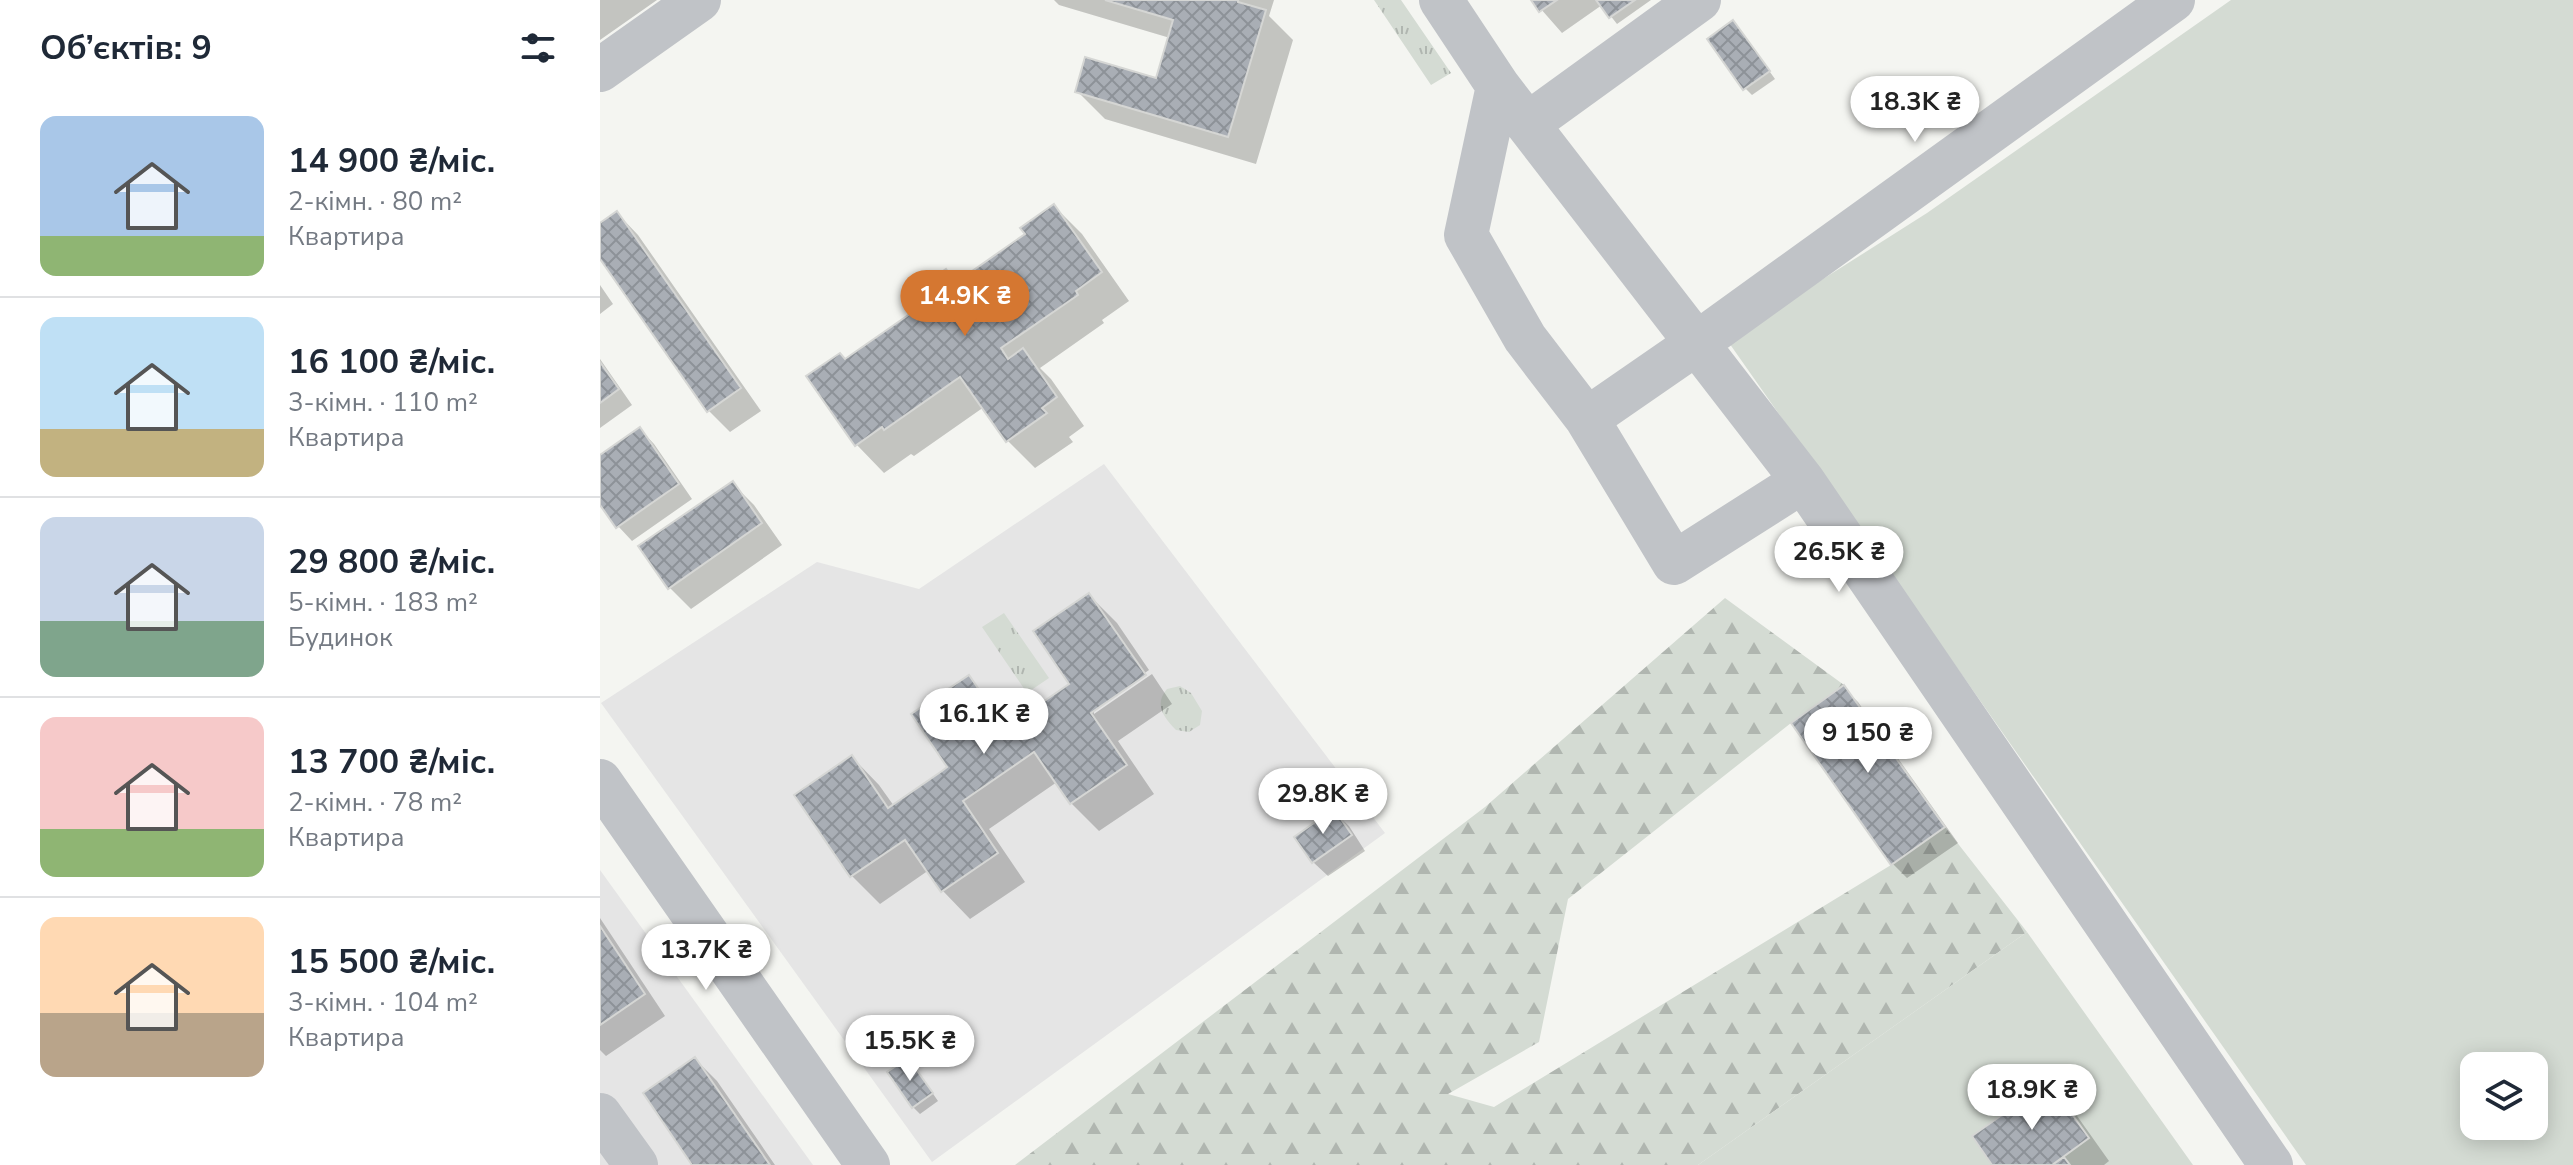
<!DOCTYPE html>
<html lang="uk">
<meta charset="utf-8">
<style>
:root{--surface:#fff;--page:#f6f6f7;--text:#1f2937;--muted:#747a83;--line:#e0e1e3;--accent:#d57731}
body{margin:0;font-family:"Nunito Sans",sans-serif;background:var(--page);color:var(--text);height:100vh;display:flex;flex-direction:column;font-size:30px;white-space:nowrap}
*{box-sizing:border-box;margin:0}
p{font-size:26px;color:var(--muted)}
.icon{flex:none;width:44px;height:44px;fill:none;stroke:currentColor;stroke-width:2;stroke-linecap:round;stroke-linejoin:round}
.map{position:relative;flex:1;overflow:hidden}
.side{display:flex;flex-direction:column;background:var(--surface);width:600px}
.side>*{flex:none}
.fabs{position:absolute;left:1860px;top:1052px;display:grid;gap:16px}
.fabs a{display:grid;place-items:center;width:88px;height:88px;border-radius:16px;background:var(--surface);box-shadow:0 4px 20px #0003;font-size:40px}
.price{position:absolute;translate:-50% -68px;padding:0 18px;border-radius:28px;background:#fff;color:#222;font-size:26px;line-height:52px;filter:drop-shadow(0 2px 4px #0008)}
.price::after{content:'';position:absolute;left:50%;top:48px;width:24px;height:18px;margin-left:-12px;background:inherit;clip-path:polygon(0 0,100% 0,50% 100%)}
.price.active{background:var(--accent);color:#fff}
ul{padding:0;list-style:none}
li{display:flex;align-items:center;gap:24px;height:200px;padding:0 40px}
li+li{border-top:2px solid var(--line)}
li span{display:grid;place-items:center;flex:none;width:224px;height:160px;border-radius:16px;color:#555}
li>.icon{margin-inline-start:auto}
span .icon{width:96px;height:96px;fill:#fffc;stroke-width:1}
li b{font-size:34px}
h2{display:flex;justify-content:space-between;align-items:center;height:96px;padding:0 40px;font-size:34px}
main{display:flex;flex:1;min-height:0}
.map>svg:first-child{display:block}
.built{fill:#e5e5e5}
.grass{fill:url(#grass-tufts)}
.forest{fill:url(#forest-firs)}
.green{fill:#d4dbd3;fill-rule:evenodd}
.shadow{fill:#0003}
.building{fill:url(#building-cross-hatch);stroke:#d5d6d4;stroke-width:2}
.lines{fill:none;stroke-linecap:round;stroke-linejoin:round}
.minor{stroke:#c0c3c7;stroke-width:44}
</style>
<main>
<section class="side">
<h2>Об’єктів: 9<svg class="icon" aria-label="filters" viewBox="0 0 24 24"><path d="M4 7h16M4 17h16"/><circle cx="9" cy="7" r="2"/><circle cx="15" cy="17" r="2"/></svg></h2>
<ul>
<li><span style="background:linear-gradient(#a9c7e8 75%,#8fb573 0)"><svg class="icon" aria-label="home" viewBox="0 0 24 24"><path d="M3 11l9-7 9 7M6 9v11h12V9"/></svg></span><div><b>14 900 ₴/міс.</b><p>2-кімн. · 80 m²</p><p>Квартира</p></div></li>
<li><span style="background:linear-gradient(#bfe0f5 70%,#c2b280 0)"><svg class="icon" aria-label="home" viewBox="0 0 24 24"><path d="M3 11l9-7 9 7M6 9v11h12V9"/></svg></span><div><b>16 100 ₴/міс.</b><p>3-кімн. · 110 m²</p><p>Квартира</p></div></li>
<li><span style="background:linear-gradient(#c9d6e8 65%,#7fa58c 0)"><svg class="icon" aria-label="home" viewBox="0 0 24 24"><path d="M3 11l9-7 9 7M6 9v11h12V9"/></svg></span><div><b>29 800 ₴/міс.</b><p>5-кімн. · 183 m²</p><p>Будинок</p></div></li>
<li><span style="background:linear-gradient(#f6c9c9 70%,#8fb573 0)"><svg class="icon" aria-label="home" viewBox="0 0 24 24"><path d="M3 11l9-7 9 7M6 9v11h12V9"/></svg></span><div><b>13 700 ₴/міс.</b><p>2-кімн. · 78 m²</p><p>Квартира</p></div></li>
<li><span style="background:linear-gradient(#ffd9b3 60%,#b9a48a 0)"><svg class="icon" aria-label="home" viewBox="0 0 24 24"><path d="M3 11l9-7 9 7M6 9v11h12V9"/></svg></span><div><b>15 500 ₴/міс.</b><p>3-кімн. · 104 m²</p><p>Квартира</p></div></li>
</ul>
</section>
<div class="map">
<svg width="1973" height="1165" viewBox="0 0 1973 1165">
<defs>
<pattern id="grass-tufts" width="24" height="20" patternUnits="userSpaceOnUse" patternTransform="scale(2)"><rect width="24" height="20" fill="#d4dbd3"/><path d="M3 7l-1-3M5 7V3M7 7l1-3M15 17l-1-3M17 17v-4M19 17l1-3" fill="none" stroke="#b0b6b0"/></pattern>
<pattern id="forest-firs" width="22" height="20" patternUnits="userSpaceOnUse" patternTransform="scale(2)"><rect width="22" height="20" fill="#d4dbd3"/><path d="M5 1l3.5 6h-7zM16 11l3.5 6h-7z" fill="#b0b6b0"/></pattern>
<pattern id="building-cross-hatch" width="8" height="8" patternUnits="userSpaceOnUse" patternTransform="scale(2)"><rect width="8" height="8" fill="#a9aeb5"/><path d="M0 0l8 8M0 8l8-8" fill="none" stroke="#8d9298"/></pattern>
</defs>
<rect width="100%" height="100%" fill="#f4f5f1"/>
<path class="built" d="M504,464L785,833L332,1162L1,703L217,562L319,589Z
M0,870L213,1165H0Z"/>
<path class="grass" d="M774,0H801L851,73L831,85Z
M404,613L449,678L427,693L382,627Z
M580,686L591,693L602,711L600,725L589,732L576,730C563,717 554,704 567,689Z"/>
<path class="forest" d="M1125,598L1244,685L1191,723L968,899L939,1042L848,1094L894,1107L1291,865L1345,827L1427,932L1098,1165H415L885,807Z"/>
<path class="green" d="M1631,0H1973V1165H1706L1127,340L1327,213ZM1874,1066H1934V1126H1874Z
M1427,932L1593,1165H1098Z"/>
<path class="shadow" d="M0,0H57L0,40Z
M454,0H674L669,16L693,40L656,164L505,119L477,91L558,81L570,38L459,5Z
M933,0H1051L1017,24L1002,5L962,33Z
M1140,30L1175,79L1152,95L1145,88Z
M454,206L482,234L529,301L502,320L504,323L440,368L451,379L484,426L469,437L473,442L435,468L407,440L384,407L314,456L311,454L284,473L257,445L246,361L317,312L345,272L357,284L427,235Z
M17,213L38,235L161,411L130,432L109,411L0,255V225Z
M0,285L13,304L0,314Z
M0,359L32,405L0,428Z
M40,429L54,444L92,499L32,541L18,526L0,501V457Z
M132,483L154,505L182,545L91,609L69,587Z
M489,595L517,623L549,670L494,709V714L552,674L572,704L518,741L554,794L499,831L471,803L457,782L389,829L425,882L370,919L343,891L329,870L280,904L252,876L197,795L252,757L279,785L294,806L350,768L368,678L396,706L411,727L472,685Z
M1244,688L1258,702L1358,843L1307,878L1293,864Z
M734,812L749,826L765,851L728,876L713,862Z
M0,918L65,1016L6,1056L0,1050Z
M95,1059L117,1081L175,1165H95Z
M315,1068L338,1101L320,1114L313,1107Z
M1449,1084L1470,1106L1509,1161L1504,1165H1395Z"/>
<path class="building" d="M505,0H638V2L666,10L628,137L475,92L485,57L556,78L573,20Z
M931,0H957L939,12Z
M996,0H1035L1009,18Z
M1133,20L1170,71L1143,90L1107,39Z
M454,204L502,272L476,291L478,295L401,348L408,359L423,348L457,397L442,408L447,413L406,442L360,377L284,430L282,427L255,446L206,376L240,353L245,359L314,311L305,298L346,269L355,283L425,234L420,228Z
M17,211L141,388L107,412L0,259V223Z
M0,362L19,389L0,403Z
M40,427L79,484L16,528L0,505V455Z
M133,481L162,523L68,589L38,546Z
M489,593L546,675L491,713L527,765L470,804L434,752L363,801L398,853L341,892L305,840L250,877L194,795L252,755L288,808L342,771L347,767L311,714L369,675L405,728L469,684L433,631Z
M1244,685L1345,827L1291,865L1191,723Z
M734,809L752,835L712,863L694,837Z
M0,926L45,994L0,1025Z
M95,1057L170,1165H92L43,1093Z
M308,1058L333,1093L312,1108L287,1072Z
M1449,1082L1489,1138L1452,1165H1392L1372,1136Z
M1464,1157L1470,1165H1452Z"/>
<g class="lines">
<path class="minor" d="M841,0L898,86L1203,481L1671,1165
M0,70L99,0
M898,86L866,235L925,338L987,419L1074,563L1203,481
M929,123L1099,0
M987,419L1097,343L1573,0
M0,781L268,1165
M0,1115L36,1165"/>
</g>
</svg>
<div class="fabs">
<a><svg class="icon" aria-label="layers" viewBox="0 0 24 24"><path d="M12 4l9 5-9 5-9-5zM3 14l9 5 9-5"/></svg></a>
</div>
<b class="price" style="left:1315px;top:144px">18.3K ₴</b>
<b class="price active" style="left:365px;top:338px">14.9K ₴</b>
<b class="price" style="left:1239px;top:594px">26.5K ₴</b>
<b class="price" style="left:384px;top:756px">16.1K ₴</b>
<b class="price" style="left:1268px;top:775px">9 150 ₴</b>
<b class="price" style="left:723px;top:836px">29.8K ₴</b>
<b class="price" style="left:106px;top:992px">13.7K ₴</b>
<b class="price" style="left:310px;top:1083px">15.5K ₴</b>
<b class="price" style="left:1432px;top:1132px">18.9K ₴</b>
</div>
</main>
